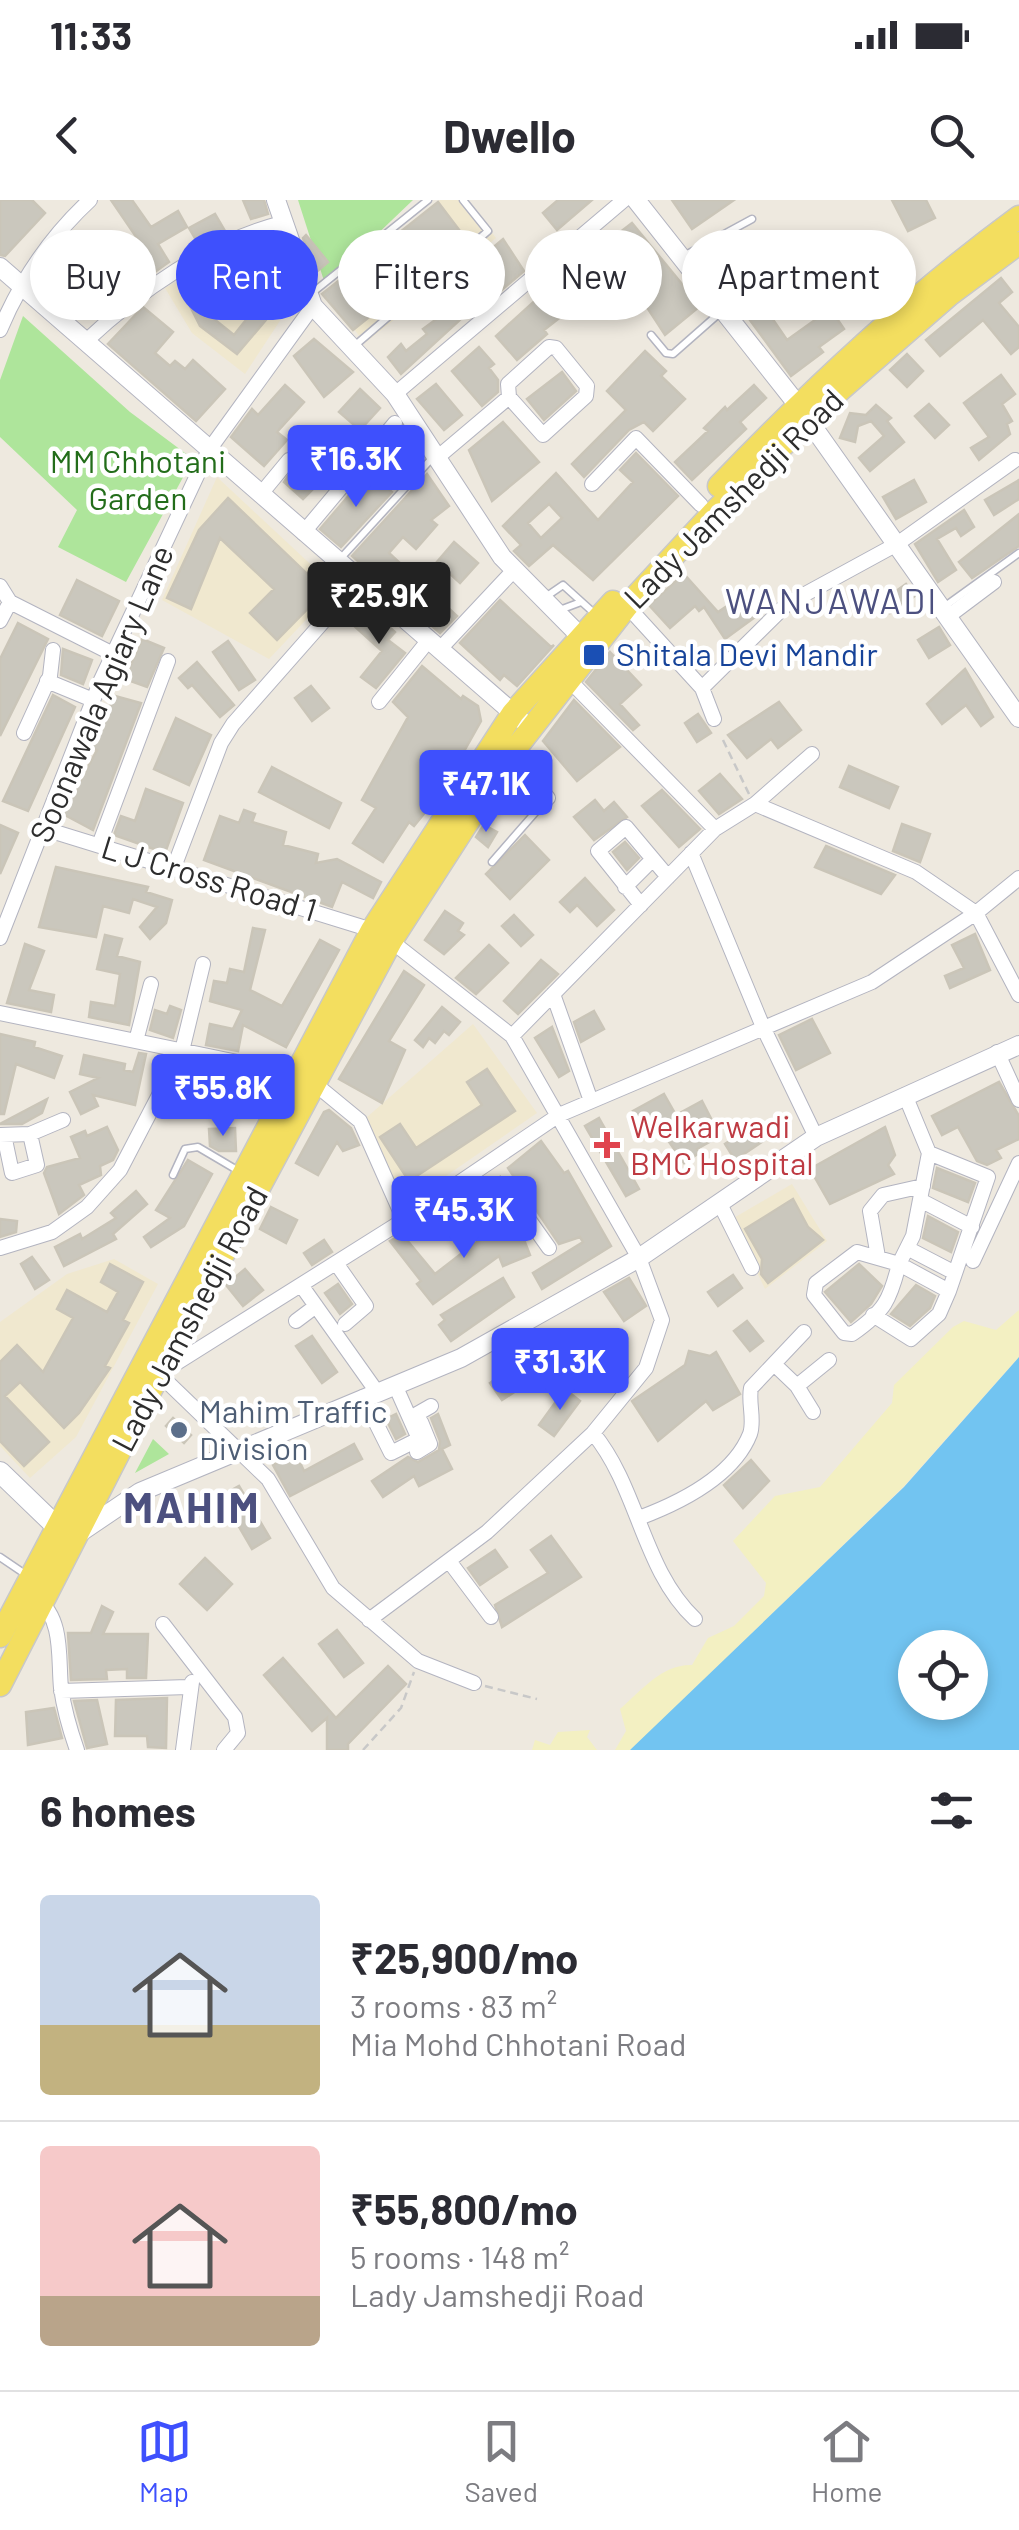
<!DOCTYPE html>
<meta charset="utf-8">
<style>
:root{--surface:#fff;--page:#f7f7f7;--text:#2b2b33;--muted:#7c7c81;--line:#e1e1e2;--accent:#3e50fd}
body{margin:0;font-family:Barlow,sans-serif;background:var(--page);color:var(--text);height:100vh;display:flex;flex-direction:column;font-size:38px;white-space:nowrap}
*{box-sizing:border-box;margin:0}
p{font-size:32px;color:var(--muted)}
.icon{flex:none;width:55px;height:55px;fill:none;stroke:currentColor;stroke-width:2;stroke-linecap:round;stroke-linejoin:round}
.map{position:relative;height:1550px;overflow:hidden}
.drawer{display:flex;flex-direction:column;background:var(--surface);flex:1}
.drawer>*{flex:none}
.banner{position:absolute;left:30px;top:30px;width:960px;height:90px;display:flex;gap:20px}
.buttons{position:absolute;left:898px;top:1430px;display:grid;gap:20px}
.buttons a{display:grid;place-items:center;width:90px;height:90px;border-radius:50%;background:var(--surface);box-shadow:0 5px 15px #0003;font-size:50px}
.price{position:absolute;translate:-50% -85px;padding:0 22px;border-radius:10px;background:var(--accent);color:#fff;font-size:32px;line-height:65px;filter:drop-shadow(0 2px 5px #0008)}
.price::after{content:'';position:absolute;left:50%;top:60px;width:30px;height:22px;margin-left:-15px;background:inherit;clip-path:polygon(0 0,100% 0,50% 100%)}
.price.active{background:#222;color:#fff}
ul{padding:0;list-style:none}
li{display:flex;align-items:center;gap:30px;height:250px;padding:0 40px}
li+li{border-top:2px solid var(--line)}
li span{display:grid;place-items:center;flex:none;width:280px;height:200px;border-radius:10px;color:#555}
li>.icon{margin-inline-start:auto}
span .icon{width:120px;height:120px;fill:#fffc;stroke-width:1}
li b{font-size:42px}
h2{display:flex;justify-content:space-between;align-items:center;height:120px;padding:0 40px;font-size:42px}
.pill{padding:0 35px;border-radius:45px;background:var(--surface);box-shadow:0 5px 15px #0003;font-size:35px;line-height:90px}
.pill.active{background:var(--accent);color:#fff}
.status{display:flex;justify-content:space-between;align-items:center;height:70px;padding:0 50px;background:var(--surface);direction:ltr}
.status svg{height:28px;fill:currentColor}
header{display:flex;justify-content:space-between;align-items:center;height:130px;padding:0 40px;background:var(--surface);font-size:45px;font-weight:700}
.tabs{display:flex;justify-content:space-around;align-items:center;height:140px;border-top:2px solid var(--line);background:var(--surface);font-size:28px;color:var(--muted)}
.tabs a{display:grid;justify-items:center;gap:5px}
.tabs .active{color:var(--accent)}
.map>svg:first-child{display:block}
.education{fill:#f0e8cf}
.green{fill:#aee59b}
.sand{fill:#f3f0c2}
.water{fill:#72c4f1;fill-rule:evenodd}
.building{fill:#cac7bd;stroke:#cac5b8;stroke-width:2.5;fill-rule:evenodd}
.lines{fill:none;stroke-linecap:round;stroke-linejoin:round}
.service-casing{stroke:#b3b4c0;stroke-width:9}
.minor-casing{stroke:#b3b4c0;stroke-width:16}
.tertiary-casing{stroke:#b3b4c0;stroke-width:20}
.secondary-casing{stroke:#b3b4c0;stroke-width:22}
.primary-casing{stroke:#c8c8c8;stroke-width:25}
.path{stroke:#c8c8c8;stroke-width:2.5;stroke-dasharray:8 5;stroke-linecap:butt}
.service{stroke:#fff;stroke-width:6}
.minor{stroke:#fff;stroke-width:14}
.tertiary{stroke:#fff;stroke-width:18}
.secondary{stroke:#fff;stroke-width:20}
.primary{stroke:#f3de5f;stroke-width:22}
.transit-dot{fill:#1a4fb4;stroke:#fff;stroke-width:4}
.health-dot{fill:#e0444e;stroke:#fff;stroke-width:4}
.service-dot{fill:#5c6f8a;stroke:#fff;stroke-width:4}
.labels{text-anchor:middle;stroke-width:9;stroke-linejoin:round;paint-order:stroke}
.park-label{font-size:32px;fill:#236d1a;stroke:#fff}
.street-label{font-size:32px;fill:#2d2d2d;stroke:#fff}
.transit-label{font-size:32px;fill:#164399;stroke:#fff;text-anchor:start}
.health-label{font-size:32px;fill:#be3a42;stroke:#fff;text-anchor:start}
.service-label{font-size:32px;fill:#4e5e75;stroke:#fff;text-anchor:start}
.neighbourhood-label{font-size:35px;letter-spacing:2.5px;fill:#4c507f;stroke:#fff}
.district-label{font-size:42px;font-weight:bold;letter-spacing:2.5px;fill:#4c507f;stroke:#fff}
</style>
<div class="status"><b>11:33</b><svg viewBox="0 0 49 12"><path d="M0 12V9h3v3zM5 12V6h3v6zM10 12V3h3v9zM15 12V0h3v12zM26 1h20v11H26zM47 4h2v5h-2z"/></svg></div>
<header><svg class="icon" aria-label="back" viewBox="0 0 24 24"><path d="M15 5l-7 7 7 7"/></svg>Dwello<svg class="icon" aria-label="search" viewBox="0 0 24 24"><circle cx="10" cy="10" r="6"/><path d="M15 15l6 6"/></svg></header>
<div class="map">
<svg width="1019" height="1550" viewBox="0 0 1019 1550">
<rect width="100%" height="100%" fill="#eee9df"/>
<path class="education" d="M440,0H466L496,38L365,143L325,93Z
M256,40L291,104L245,174L192,133L165,88Z
M217,277L336,388L269,459L162,400Z
M473,824L537,913L404,1005L366,918Z
M792,984L827,1041L765,1089L732,1019Z
M114,1059L158,1084L76,1237L30,1278L0,1246V1122L67,1074Z"/>
<path class="green" d="M298,0H413L325,84Z
M23,116L130,212L193,259L126,382L58,347L77,310L0,237V180Z
M153,1239L169,1254L135,1273Z"/>
<path class="sand" d="M1019,1110V1157L904,1286L649,1533L630,1550H615L626,1531L620,1509C642,1490 662,1464 692,1465L708,1438L734,1426L764,1396L766,1383L733,1341L775,1296L820,1287L892,1203L894,1185L953,1127L964,1121L996,1130Z
M590,1530L587,1537L597,1550H532L535,1540L550,1545L558,1532Z"/>
<path class="water" d="M1019,1157V1550H630L904,1287ZM915,1448H970V1502H915Z"/>
<path class="building" d="M0,0H32L45,13L5,56L0,55Z
M111,0H132L151,27L178,11L187,27L158,44L169,62L145,79L127,49L139,41Z
M243,0H264L268,14L251,19Z
M558,0H592L557,30L543,13Z
M672,0H734L692,29Z
M892,0H926L935,18L908,31Z
M438,2L463,35L445,49L438,40L358,105L369,117L353,130L322,94Z
M215,14L225,31L199,45L189,28Z
M632,23L700,106L665,135L626,75L602,91L583,61Z
M73,33L94,53L88,60L119,94L100,110L71,78L66,82L48,64Z
M867,33L883,52L853,76L859,84L829,107L844,129L819,147L823,152L791,176L747,116L763,105L787,140L815,120L800,94L822,81L845,59L841,55Z
M306,35L328,62L315,73L303,38Z
M503,39L524,71L498,93L471,66Z
M240,53L246,66L255,61L276,108L237,154L200,126L179,84ZM243,69L261,101L234,135L214,119L200,91Z
M562,76L581,101L544,130L547,134L517,160L496,136Z
M1001,78L1012,92L999,103L1019,127V147L1011,154L983,120L940,156L926,140Z
M456,87L474,107L401,174L388,157L401,144L406,151L427,134L423,129L442,115L435,107Z
M143,107L173,132L155,153L170,166L175,161L185,169L193,160L225,189L196,221L108,144Z
M314,139L353,172L324,197L294,156Z
M479,147L494,164L489,168L498,180V192L482,206L452,171Z
M645,151L666,171L661,176L685,199L653,231L644,222L629,230L584,277L572,264L626,210L607,191Z
M907,154L923,171L907,187L890,170Z
M562,172L576,191L544,220L527,199Z
M1001,175L1015,194L1002,204L1012,221L1007,224L1010,234L979,260L971,248L989,237L964,203Z
M436,184L462,215L444,230L417,199Z
M285,185L304,202L277,232L287,240L264,266L231,237L252,209L258,215Z
M754,185L766,198L740,222L746,229L692,280L675,262L708,231L704,228L725,207L727,210Z
M360,189L380,208L360,230L339,212Z
M929,204L949,225L935,238L915,216Z
M876,205L891,218L887,221L904,242L870,271L859,258L884,236L871,221L858,226L855,242L840,238L850,213L866,215Z
M503,222L539,262L492,301L469,250Z
M403,230L417,250L402,267L385,252Z
M332,232L352,250L303,299L284,282L304,252L310,258Z
M636,253L678,296L593,380L553,345L529,366L514,351L521,345L503,326L556,273L598,320L633,282L620,270ZM549,304L562,318L541,338L528,323Z
M369,272L392,292L341,347L320,329Z
M427,274L449,306L431,320L437,325L416,349L403,337L389,353L457,416L440,433L352,356Z
M914,280L926,302L896,319L883,297Z
M1019,280V299L994,315L985,300Z
M228,298L325,391L277,440L250,413L274,389L220,338L191,409L167,398L199,330Z
M964,310L974,327L961,336L956,328L937,339L956,370L938,382L915,344Z
M1019,314V346L972,378L959,362Z
M454,342L478,363L460,383L437,362Z
M684,374L718,412L751,390L766,409L725,439L704,407L699,411L695,406L670,428L649,405Z
M77,380L119,401L102,436L60,415Z
M906,384L915,396L890,413L882,401Z
M500,400L551,447L554,445L517,486L504,475L500,480L460,443Z
M368,408L395,432L388,440L405,453L376,488L361,477L382,451L353,425Z
M18,423L48,439L0,536V459Z
M939,427L950,445L929,458L918,440Z
M142,439L164,448L147,487L125,479Z
M228,441L255,480L239,490L213,452Z
M63,449L92,460L83,484L61,475Z
M610,452L641,485L620,504L639,525L633,530L586,482Z
M197,462L234,505L220,517L192,485L188,488L179,478Z
M422,466L461,499L463,496L478,506L481,521L440,594L414,626L409,622L383,662L353,643L376,608L362,600L408,517L393,502Z
M965,469L993,517L981,526L966,505L942,524L927,504Z
M311,486L329,508L312,521L295,498Z
M53,495L75,507L28,611L3,601Z
M115,496L141,503L93,630L63,614L97,550L90,548Z
M574,500L620,547L577,581L543,541Z
M779,502L801,530L778,548L771,539L747,558L728,535Z
M698,514L711,533L697,542L685,523Z
M176,518L211,535L189,585L154,569Z
M849,566L898,587L889,608L840,587Z
M272,567L341,603L329,628L259,592Z
M720,574L742,599L719,614L699,591Z
M511,583L520,589L513,604H497Z
M146,589L183,603L165,653L114,635L121,616L135,621Z
M662,590L700,629L679,647L642,606Z
M595,600L604,611L614,602L627,617L594,640L574,617Z
M244,610L255,614L252,622L286,632L283,645L318,654L316,663L337,659L381,682L373,698L342,682L332,707L204,660L220,616L239,623Z
M490,615L486,626L497,632L488,647L476,637Z
M902,624L930,634L920,662L893,651Z
M0,625L18,633L0,674Z
M525,635L549,660L510,699L486,674Z
M625,642L639,658L627,670L613,652Z
M826,646L895,675L881,694L815,667Z
M56,667L148,687L146,692L172,700L166,723L150,739L140,727L157,707L133,699L129,713L103,706L96,737L39,727Z
M585,678L614,710L597,726L577,705L570,712L560,702Z
M445,711L463,723L458,731L464,735L444,754L425,740Z
M514,715L533,735L521,746L502,726Z
M253,728L265,730L250,790L282,806L320,740L339,750L286,847L243,825L238,851L206,845L210,824L233,829L242,810L210,801L214,781L227,783L230,769L244,772Z
M975,734L990,770L950,788L945,776L964,768L952,745Z
M105,735L122,739L117,756L140,762L129,825L89,817L91,802L115,806L120,774L97,769Z
M25,744L44,751L29,790L54,795L51,812L7,803Z
M489,745L508,763L476,794L456,778Z
M541,760L558,774L518,814L504,801Z
M404,771L424,785L389,841L405,850L382,903L339,879Z
M170,806L181,810L173,838L150,830L155,810L167,814Z
M442,807L460,822L449,835L444,831L435,843L429,838L423,847L415,840Z
M594,811L604,829L581,842L574,822Z
M812,819L830,853L796,870L779,835Z
M552,827L569,871L559,877L535,838Z
M0,834L35,842L34,847L62,856L54,878L16,864L4,914H0Z
M139,853L146,854L135,905L93,895L98,906L81,914L70,892L98,878L80,874L84,855L125,864L124,870L133,872Z
M487,869L515,911L409,981L380,937L400,924L416,948L482,905L467,882Z
M189,875L252,892L249,917L220,909L225,895L199,889L195,910L182,907Z
M999,882L1019,916V939L996,950L1001,958L987,965L977,961L958,927L942,935L932,916Z
M664,894L676,915L702,901L720,936L697,949L699,953L684,963L655,922L643,928L633,911Z
M47,899L42,913L22,924H0Z
M329,910L351,928L359,945L343,951L337,942L318,975L296,963L324,912Z
M599,918L639,989L626,996L585,926Z
M759,922L769,937L735,960L725,944Z
M107,927L118,950L113,960L100,966L101,975L79,985L84,995L59,1014L44,973L47,967L80,958L71,937L85,931L87,936Z
M885,927L895,955L888,965L894,974L830,1004L810,969Z
M235,928L236,951H219L210,946L209,929Z
M541,941L564,973L568,971L611,1046L542,1089L533,1073L583,1042L580,1037L559,1044L508,968Z
M188,960L212,974L184,1026L151,1047L144,1037L170,1018L156,1010Z
M937,968L975,983L968,1002L933,988Z
M500,977L509,1000L472,1020L460,1005Z
M136,991L147,1004L113,1034L116,1039L64,1066L55,1047L80,1034L82,1039L116,1018L111,1013Z
M793,999L808,1027L823,1040L768,1083L761,1074L762,1059L745,1029Z
M271,1007L297,1020L286,1043L260,1029Z
M928,1016L958,1032L951,1052L923,1038Z
M0,1019L17,1021L16,1032L0,1037Z
M517,1022L530,1055L503,1066L499,1056L433,1104L417,1084L421,1081L390,1041L402,1034L435,1074L475,1043Z
M324,1040L332,1052L312,1065L304,1053Z
M32,1057L49,1080L35,1089L21,1064Z
M110,1064L143,1082L123,1120L129,1123L105,1166L110,1168L79,1213L64,1228L20,1182L5,1196L49,1242L24,1266L0,1241V1162L17,1145L43,1172L73,1118L57,1109L67,1090L107,1112L118,1092L101,1082Z
M859,1064L882,1086L871,1104L851,1122L825,1092Z
M245,1069L263,1090L243,1106L226,1085Z
M733,1075L742,1088L718,1106L708,1092Z
M503,1078L514,1097L451,1141L439,1125L445,1120L441,1115Z
M629,1078L646,1106L624,1121L604,1092Z
M338,1084L352,1104L340,1114L325,1093Z
M916,1085L935,1096L930,1108L910,1126L891,1114Z
M747,1121L763,1141L750,1151L734,1131Z
M312,1136L337,1172L322,1183L296,1146Z
M689,1151L710,1156L716,1152L740,1194L713,1210L706,1201L658,1241L632,1201L685,1165Z
M561,1157L570,1169L541,1189L533,1177Z
M504,1173L516,1191L502,1200L490,1183Z
M565,1189L580,1201L554,1236L539,1225Z
M396,1214L405,1234L396,1239L386,1219Z
M438,1214L450,1245L442,1249L452,1269L419,1286L414,1276L383,1297L372,1281L408,1257L418,1262L439,1250L440,1241L431,1218Z
M173,1218L191,1235L184,1243L166,1226Z
M354,1244L362,1259L290,1296L273,1265L296,1254L304,1271Z
M751,1260L769,1281L743,1308L724,1285Z
M239,1286L270,1338L252,1349L221,1296Z
M551,1336L581,1377L502,1427L495,1405L548,1373L531,1350Z
M495,1350L507,1367L480,1385L468,1368Z
M205,1358L232,1384L207,1410L180,1384Z
M102,1406L113,1412L103,1434H148L146,1478H127V1469L106,1470L107,1479L71,1480L68,1433H91Z
M337,1430L363,1463L344,1477L319,1444Z
M283,1458L336,1518L388,1466L406,1484L348,1544V1550H327V1518L312,1531L264,1475Z
M167,1498L166,1548L148,1547L147,1536H115L116,1500Z
M97,1500L107,1544L87,1548L74,1501Z
M54,1508L62,1538L28,1545L26,1512Z"/>
<g class="lines">
<defs>
<path id="service" d="M682,57L752,19
M312,93L428,0
M651,135L666,153L673,154L723,110L768,80
M352,148L488,31L463,0
M341,358L434,256
M547,396L563,385L594,413
M944,407L1019,353
M557,411L581,402
M492,662L547,599
M173,975L185,949L198,947L237,970
M0,1357L25,1374"/>
<path id="minor" d="M0,130C21,80 50,37 90,0
M85,142C139,91 209,42 282,23
M395,194L624,0
M438,257L509,197L508,184L549,147L556,148L587,186L586,196L543,235L509,197
M592,284L636,238L701,305
M260,295L289,260
M303,333L395,223
M0,386L10,402L113,454
M627,406L702,488L714,519
M950,415L994,382
M0,421L10,402
M439,450L514,370
M47,481L93,500
M571,482L715,629
M702,488L787,404L897,344L1015,260
M379,502L428,441
M24,533L50,476L53,450
M512,553L548,598
M755,604L812,554
M45,629L372,730
M99,645L168,461
M691,653L763,827L816,937
M174,667L221,543L233,524L358,382
M625,687L653,659
M641,705L598,651L626,627L668,677
M0,738L101,480L209,250L313,106
M553,794L591,901
M0,813L295,874
M512,836L715,629L755,604L916,672L976,713L1019,795
M136,841L151,784
M997,852L1019,900
M315,884L360,921L404,1020
M0,935L30,934L63,920
M4,935L12,973L37,965L30,934
M929,953L988,977L949,1091
M439,996L469,1034L509,1012L522,1010L549,1048
M920,1000L972,1027
M719,1002L752,1068
M0,1048L52,1032L87,1007L120,970L182,851L203,764
M907,1048L955,1073
M878,1057L870,1011L883,995L923,986
M973,1061L1019,963
M336,1063L366,1106L345,1124
M301,1085L377,1192
M873,1115L911,1139L939,1114L949,1091L899,1064L857,1052L816,1083L814,1095L844,1133L852,1134C885,1111 890,1100 899,1064L913,1036L929,953L905,895
M296,1121L316,1106
M775,1165L797,1186L813,1212
M797,1186L829,1160
M363,1197L391,1253L419,1239L395,1185
M417,1214L431,1206
M593,1233C639,1289 642,1369 695,1419
M417,1252L430,1244L421,1222
M639,1318C679,1303 733,1277 750,1234C755,1220 748,1203 751,1188L804,1132
M449,1361L491,1417
M37,1399C64,1419 58,1459 61,1488C64,1509 70,1530 77,1550
M369,1420L487,1332L593,1233L646,1168L662,1120L639,1058L512,836L391,741
M163,1424L235,1517L238,1533L224,1550
M474,1483L418,1461L333,1388L268,1279L159,1174L404,1020L559,915L872,782L976,713L1019,678
M61,1491L188,1487
M183,1550L192,1482"/>
<path id="tertiary" d="M276,0L313,106L395,194L502,357L581,437
M636,0L797,204L1019,518
M0,67L520,519
M75,1336L140,1292L461,1158L639,1058L816,937L1019,845"/>
<path id="secondary" d="M0,1272L57,1327"/>
<path id="primary" d="M719,286C813,188 910,97 1019,17
M0,1436L372,730L513,513L613,402
M0,1485L159,1174L391,741L512,553L627,406L713,313L841,189L949,95L1019,43"/>
</defs>
<use href="#service" class="service-casing"/>
<use href="#minor" class="minor-casing"/>
<use href="#tertiary" class="tertiary-casing"/>
<use href="#secondary" class="secondary-casing"/>
<use href="#primary" class="primary-casing"/>
<path class="path" d="M723,540L749,594
M485,1486L537,1499
M363,1550L401,1508L414,1472"/>
<use href="#service" class="service"/>
<use href="#minor" class="minor"/>
<use href="#tertiary" class="tertiary"/>
<use href="#secondary" class="secondary"/>
<use href="#primary" class="primary"/>
</g>
<rect class="transit-dot" x="582" y="443" width="24" height="24" rx="5"/>
<path class="health-dot" d="M602 930h10v10h10v10h-10v10h-10v-10h-10v-10h10z"/>
<circle class="service-dot" cx="179" cy="1230" r="10"/>
<g class="labels">
<g class="park-label">
<text x="138" y="273">MM Chhotani<tspan x="138" dy="37">Garden</tspan></text>
</g>
<g class="street-label">
<text transform="translate(734 299) rotate(-45)" y="11">Lady Jamshedji Road</text>
<text transform="translate(102 494) rotate(-67)" y="11">Soonawala Agiary Lane</text>
<text transform="translate(209 679) rotate(17)" y="11">L J Cross Road 1</text>
<text transform="translate(190 1119) rotate(-62)" y="11">Lady Jamshedji Road</text>
</g>
<g class="transit-label">
<text x="616" y="466">Shitala Devi Mandir</text>
</g>
<g class="health-label">
<text x="630" y="938">Welkarwadi<tspan x="630" dy="37">BMC Hospital</tspan></text>
</g>
<g class="service-label">
<text x="199" y="1223">Mahim Traffic<tspan x="199" dy="37">Division</tspan></text>
</g>
<g class="neighbourhood-label">
<text x="832" y="414">WANJAWADI</text>
</g>
<g class="district-label">
<text x="192" y="1323">MAHIM</text>
</g>
</g>
</svg>
<div class="buttons">
<a><svg class="icon" aria-label="locate" viewBox="0 0 24 24"><circle cx="12" cy="12" r="6"/><path d="M12 2v4M12 18v4M2 12h4M18 12h4"/></svg></a>
</div>
<b class="price" style="left:356px;top:310px">₹16.3K</b>
<b class="price active" style="left:379px;top:447px">₹25.9K</b>
<b class="price" style="left:486px;top:635px">₹47.1K</b>
<b class="price" style="left:223px;top:939px">₹55.8K</b>
<b class="price" style="left:464px;top:1061px">₹45.3K</b>
<b class="price" style="left:560px;top:1213px">₹31.3K</b>
<div class="banner">
<a class="pill">Buy</a>
<a class="pill active">Rent</a>
<a class="pill">Filters</a>
<a class="pill">New</a>
<a class="pill">Apartment</a>
</div>
</div>
<section class="drawer">
<h2>6 homes<svg class="icon" aria-label="filters" viewBox="0 0 24 24"><path d="M4 7h16M4 17h16"/><circle cx="9" cy="7" r="2"/><circle cx="15" cy="17" r="2"/></svg></h2>
<ul>
<li><span style="background:linear-gradient(#c9d6e8 65%,#c2b280 0)"><svg class="icon" aria-label="home" viewBox="0 0 24 24"><path d="M3 11l9-7 9 7M6 9v11h12V9"/></svg></span><div><b>₹25,900/mo</b><p>3 rooms · 83 m²</p><p>Mia Mohd Chhotani Road</p></div></li>
<li><span style="background:linear-gradient(#f6c9c9 75%,#b9a48a 0)"><svg class="icon" aria-label="home" viewBox="0 0 24 24"><path d="M3 11l9-7 9 7M6 9v11h12V9"/></svg></span><div><b>₹55,800/mo</b><p>5 rooms · 148 m²</p><p>Lady Jamshedji Road</p></div></li>
</ul>
</section>
<nav class="tabs">
<a class="active"><svg class="icon" aria-label="map" viewBox="0 0 24 24"><path d="M3 6l6-2 6 2 6-2v14l-6 2-6-2-6 2zM9 4v14M15 6v14"/></svg>Map</a>
<a><svg class="icon" aria-label="saved" viewBox="0 0 24 24"><path d="M7 4h10v16l-5-4-5 4z"/></svg>Saved</a>
<a><svg class="icon" aria-label="home" viewBox="0 0 24 24"><path d="M3 11l9-7 9 7M6 9v11h12V9"/></svg>Home</a>
</nav>
